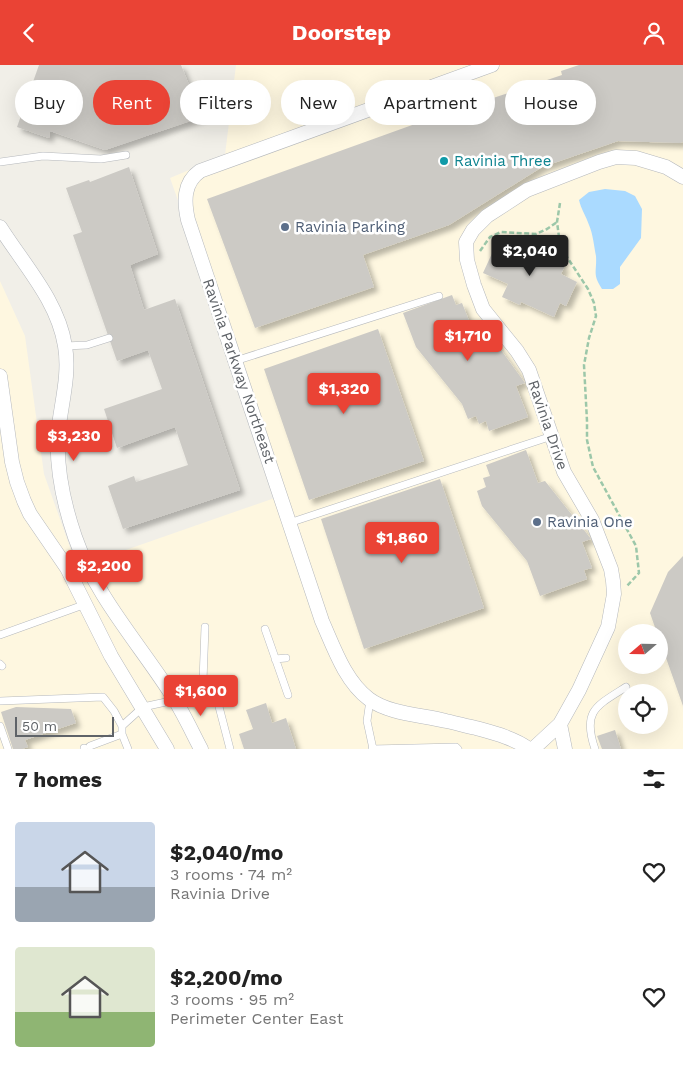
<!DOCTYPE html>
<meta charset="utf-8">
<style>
:root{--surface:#fff;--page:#f6f6f6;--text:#222;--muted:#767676;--accent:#ea4335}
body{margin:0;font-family:"Work Sans",sans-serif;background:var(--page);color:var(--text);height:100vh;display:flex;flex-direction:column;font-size:19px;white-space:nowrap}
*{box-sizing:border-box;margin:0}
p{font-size:16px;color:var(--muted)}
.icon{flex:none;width:28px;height:28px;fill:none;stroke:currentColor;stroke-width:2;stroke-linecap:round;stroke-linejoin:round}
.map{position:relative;height:684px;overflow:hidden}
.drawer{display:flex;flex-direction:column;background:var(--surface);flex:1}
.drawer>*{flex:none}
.top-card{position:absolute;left:15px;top:15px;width:654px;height:45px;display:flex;gap:10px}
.needle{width:32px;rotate:250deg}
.tools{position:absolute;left:618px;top:559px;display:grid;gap:10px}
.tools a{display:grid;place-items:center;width:50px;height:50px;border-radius:50%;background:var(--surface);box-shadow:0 5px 20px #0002;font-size:25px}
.scale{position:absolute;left:15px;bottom:12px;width:99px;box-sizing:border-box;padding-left:5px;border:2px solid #5f6368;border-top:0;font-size:14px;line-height:18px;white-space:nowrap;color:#5f6368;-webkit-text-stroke:4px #fff;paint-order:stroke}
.price{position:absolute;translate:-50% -42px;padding:0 11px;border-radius:5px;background:var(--accent);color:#fff;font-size:16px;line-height:32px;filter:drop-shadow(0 1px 2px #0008)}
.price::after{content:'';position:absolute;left:50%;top:30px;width:15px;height:11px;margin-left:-8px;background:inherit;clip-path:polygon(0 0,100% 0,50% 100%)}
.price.on{background:#222;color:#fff}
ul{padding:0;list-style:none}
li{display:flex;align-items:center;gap:15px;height:125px;padding:0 15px}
li span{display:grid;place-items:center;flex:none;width:140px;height:100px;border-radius:5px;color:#555}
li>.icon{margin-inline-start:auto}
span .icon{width:60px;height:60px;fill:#fffc;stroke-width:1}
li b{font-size:21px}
h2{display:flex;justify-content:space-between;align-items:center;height:60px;padding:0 15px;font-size:21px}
.tag{padding:0 18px;border-radius:22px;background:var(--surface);box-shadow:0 5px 20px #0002;font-size:18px;line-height:45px}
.tag.on{background:var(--accent);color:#fff}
header{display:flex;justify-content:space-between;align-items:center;height:65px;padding:0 15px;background:var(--accent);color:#fff;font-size:22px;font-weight:700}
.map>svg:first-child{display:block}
.commercial{fill:#fef7e0;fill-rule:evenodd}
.water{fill:#aadaff}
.building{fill:#cccac5;filter:url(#shadow)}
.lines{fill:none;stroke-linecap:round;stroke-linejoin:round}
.service-casing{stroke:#b5b8bc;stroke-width:8}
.minor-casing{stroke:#b5b8bc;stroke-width:15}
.path{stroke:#9cc7a9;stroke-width:2.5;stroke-dasharray:5 2.5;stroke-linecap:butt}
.service{stroke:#fff;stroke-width:7}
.minor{stroke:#fff;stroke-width:14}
.culture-dot{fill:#0f9aa8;stroke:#fff;stroke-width:2}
.service-dot{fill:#5c6f8a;stroke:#fff;stroke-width:2}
.labels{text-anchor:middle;stroke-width:5;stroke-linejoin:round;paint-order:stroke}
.culture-label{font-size:15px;fill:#0d838f;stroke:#fff;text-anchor:start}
.service-label{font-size:15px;fill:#4e5e75;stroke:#fff;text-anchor:start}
.street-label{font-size:15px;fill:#5f6368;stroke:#fff}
</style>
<header><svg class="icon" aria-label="back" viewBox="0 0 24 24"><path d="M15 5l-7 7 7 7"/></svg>Doorstep<svg class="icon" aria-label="person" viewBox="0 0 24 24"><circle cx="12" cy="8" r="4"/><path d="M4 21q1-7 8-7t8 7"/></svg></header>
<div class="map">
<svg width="683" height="684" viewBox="0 0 683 684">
<defs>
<filter id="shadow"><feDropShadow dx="4.5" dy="4.5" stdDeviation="2.5" flood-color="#0004"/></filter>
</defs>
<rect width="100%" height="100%" fill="#f1efe8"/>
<path class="commercial" d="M236,0H683V684H0V216L25,271L44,409L77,502L283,430L170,113L225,90ZM626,568H659V600H626ZM626,628H659V660H626Z"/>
<path class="water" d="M605,124L625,126L635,131L642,144L641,173L620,202V219L613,224H602C592,209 597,207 596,191C594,181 593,169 589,160C586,151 581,144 579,135L589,127Z"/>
<path class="building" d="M39,0H181L202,52L105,85L50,66L49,73L17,62Z
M579,0H683V77L680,78L618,76L542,102L449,160L363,190L374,222L255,263L207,134L415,59L562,10L561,6Z
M129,102L158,189L130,200L144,245L175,234L240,425L123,464L108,421L134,411L136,417L188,400L175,362L117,383L104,344L162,324L148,285L117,296L73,170L82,167L66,123L89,115L90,117Z
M500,171L518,180L521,174L535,180L532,186L565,201L561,209L577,217L566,241L560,238L554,252L521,237L520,240L502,232L508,219L483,208Z
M452,230L456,240L462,238L472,263L482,259L525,318L516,321L528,352L489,366L486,356L479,359L476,351L468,354L462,339L416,282L403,248Z
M378,264L424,396L309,435L264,304Z
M526,385L538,418L545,416L591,474L582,477L592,503L584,505L587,514L540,531L527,496L482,441L477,426L486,422L483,413L490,411L486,400Z
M440,414L484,543L364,584L321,454Z
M683,491V641L659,573V568H657L650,548L668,507Z
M266,638L272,658L286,653L296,684H244L239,669L253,664L246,645Z
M16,642L71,644L76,658L25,675L28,682L22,684H13L1,647Z
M615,665L621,684H602L597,671Z"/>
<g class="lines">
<defs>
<path id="service" d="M0,97L43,91L101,94L126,90
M65,281L87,280L109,273
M235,296L439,231
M289,458L552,371
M265,564L288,630
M0,570L86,539
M275,594L286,593
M0,599L2,601
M203,616L220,638
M217,634L230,684
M370,635L367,656L373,684
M0,636L103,632L114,646L122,661
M0,661L8,684
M122,669L128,684
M90,681L122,669V661L143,642L175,635L203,616L205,562
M84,683V684
M372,684L456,682L458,684
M595,684C582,646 596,641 626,622"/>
<path id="minor" d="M492,0L200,106C183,118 184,137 188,155L322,556C334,583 345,616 369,634C389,649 423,650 446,656C456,658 466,661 476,663C494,668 514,673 529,684
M0,162C24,200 58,236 65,281C70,310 61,339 58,368C56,402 64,440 75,472C95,530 137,576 170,627C182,645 191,665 201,684
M0,311L12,397L17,417L24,436L30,449L67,503L111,591L167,684
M560,659L565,684
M533,684L560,659L579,625L608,562L614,529L613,516L611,504L592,455L564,407L529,305L517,286L483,244L474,220L467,195L466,177L473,165L487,151L527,125L599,97L616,92L636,93L666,102L683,112"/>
</defs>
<use href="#service" class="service-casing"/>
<use href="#minor" class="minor-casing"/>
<path class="path" d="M560,138L557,157L559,172L565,189L588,224L594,238L596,251L589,273L584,300L587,356V375L593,402L636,481L639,508L627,521
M480,186L490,172L501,167L536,169L547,164L557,157"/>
<use href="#service" class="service"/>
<use href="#minor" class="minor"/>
</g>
<circle class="culture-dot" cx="444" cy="96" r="5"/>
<g class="service-dot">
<circle cx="285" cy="162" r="5"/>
<circle cx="537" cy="457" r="5"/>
</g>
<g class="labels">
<g class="culture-label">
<text x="454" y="101">Ravinia Three</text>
</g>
<g class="service-label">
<text x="295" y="167">Ravinia Parking</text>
<text x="547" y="462">Ravinia One</text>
</g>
<g class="street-label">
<text transform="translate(239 306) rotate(71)" y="5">Ravinia Parkway Northeast</text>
<text transform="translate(548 360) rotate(71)" y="5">Ravinia Drive</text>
</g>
</g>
</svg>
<div class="tools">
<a><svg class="needle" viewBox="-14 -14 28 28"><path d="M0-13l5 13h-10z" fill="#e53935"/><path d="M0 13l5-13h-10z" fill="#767676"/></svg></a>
<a><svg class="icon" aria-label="locate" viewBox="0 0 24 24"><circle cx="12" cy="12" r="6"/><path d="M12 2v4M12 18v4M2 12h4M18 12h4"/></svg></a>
</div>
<div class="scale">50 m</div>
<b class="price on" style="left:530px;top:212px">$2,040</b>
<b class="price" style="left:468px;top:297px">$1,710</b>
<b class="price" style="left:344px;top:350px">$1,320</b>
<b class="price" style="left:74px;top:397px">$3,230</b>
<b class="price" style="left:402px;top:499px">$1,860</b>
<b class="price" style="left:104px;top:527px">$2,200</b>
<b class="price" style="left:201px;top:652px">$1,600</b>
<div class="top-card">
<a class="tag">Buy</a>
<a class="tag on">Rent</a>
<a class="tag">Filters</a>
<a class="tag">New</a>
<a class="tag">Apartment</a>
<a class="tag">House</a>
</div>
</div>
<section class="drawer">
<h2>7 homes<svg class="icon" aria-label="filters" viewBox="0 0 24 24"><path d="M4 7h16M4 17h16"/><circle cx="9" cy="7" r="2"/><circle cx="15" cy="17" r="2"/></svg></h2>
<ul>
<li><span style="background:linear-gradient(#c9d6e8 65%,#9aa5b1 0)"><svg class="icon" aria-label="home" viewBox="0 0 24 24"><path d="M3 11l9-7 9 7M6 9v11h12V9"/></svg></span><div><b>$2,040/mo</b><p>3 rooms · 74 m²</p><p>Ravinia Drive</p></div><svg class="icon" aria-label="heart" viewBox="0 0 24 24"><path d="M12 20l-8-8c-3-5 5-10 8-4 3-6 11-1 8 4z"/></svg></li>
<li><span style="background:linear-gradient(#dfe7d0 65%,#8fb573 0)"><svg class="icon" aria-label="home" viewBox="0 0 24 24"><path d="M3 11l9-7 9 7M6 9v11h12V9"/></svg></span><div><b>$2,200/mo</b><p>3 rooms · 95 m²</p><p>Perimeter Center East</p></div><svg class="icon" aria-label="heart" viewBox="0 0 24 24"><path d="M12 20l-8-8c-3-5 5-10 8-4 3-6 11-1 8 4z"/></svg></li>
</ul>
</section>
